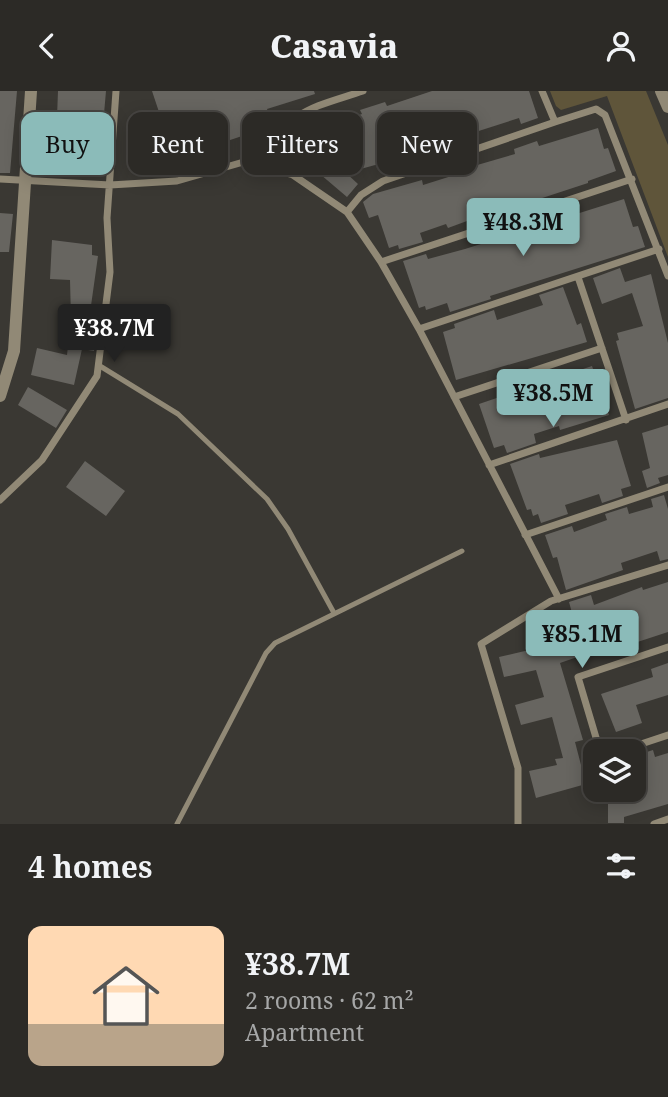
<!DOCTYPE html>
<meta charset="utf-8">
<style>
:root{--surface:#2c2a26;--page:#34322e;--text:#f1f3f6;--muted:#a6a7a7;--line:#484643;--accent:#8bbbb9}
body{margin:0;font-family:"Noto Serif",serif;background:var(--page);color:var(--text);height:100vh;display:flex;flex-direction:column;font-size:26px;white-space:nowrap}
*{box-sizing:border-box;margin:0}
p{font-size:23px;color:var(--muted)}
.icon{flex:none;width:38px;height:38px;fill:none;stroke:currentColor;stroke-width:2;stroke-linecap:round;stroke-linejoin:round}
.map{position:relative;height:733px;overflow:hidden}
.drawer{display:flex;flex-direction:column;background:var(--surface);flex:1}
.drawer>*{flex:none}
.guide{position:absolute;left:21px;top:21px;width:626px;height:63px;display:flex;gap:14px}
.controls{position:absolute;left:583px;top:648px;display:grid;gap:14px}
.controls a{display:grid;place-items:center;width:63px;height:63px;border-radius:14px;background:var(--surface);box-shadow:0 4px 18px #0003,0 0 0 2px var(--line);font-size:35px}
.price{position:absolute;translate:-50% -60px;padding:0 16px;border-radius:7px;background:var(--accent);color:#111;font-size:23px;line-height:46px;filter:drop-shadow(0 2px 4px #0008)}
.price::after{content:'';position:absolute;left:50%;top:42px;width:21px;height:16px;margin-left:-10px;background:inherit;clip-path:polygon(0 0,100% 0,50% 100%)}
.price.active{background:#222;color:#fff}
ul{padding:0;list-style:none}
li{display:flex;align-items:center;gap:21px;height:175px;padding:0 28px}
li+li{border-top:2px solid var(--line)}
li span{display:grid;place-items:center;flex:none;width:196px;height:140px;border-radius:14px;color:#555}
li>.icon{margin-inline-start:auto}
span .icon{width:84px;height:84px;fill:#fffc;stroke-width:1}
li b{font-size:30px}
h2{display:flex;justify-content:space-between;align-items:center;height:84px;padding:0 28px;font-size:30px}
.pill{padding:0 24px;border-radius:14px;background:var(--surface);box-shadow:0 4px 18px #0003,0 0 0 2px var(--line);font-size:24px;line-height:63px}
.pill.active{background:var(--accent);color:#111}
header{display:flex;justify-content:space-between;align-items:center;height:91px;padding:0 28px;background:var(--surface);font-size:32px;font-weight:800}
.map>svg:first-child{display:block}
.green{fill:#5f553a}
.building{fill:#676560}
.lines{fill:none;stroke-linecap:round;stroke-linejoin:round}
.service{stroke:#918976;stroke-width:5}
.minor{stroke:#918976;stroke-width:7}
.tertiary{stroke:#918976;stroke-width:12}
</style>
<header><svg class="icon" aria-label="back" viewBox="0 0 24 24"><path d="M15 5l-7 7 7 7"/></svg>Casavia<svg class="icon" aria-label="person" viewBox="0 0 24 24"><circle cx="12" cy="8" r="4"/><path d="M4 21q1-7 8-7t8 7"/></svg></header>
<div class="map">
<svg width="668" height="733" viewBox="0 0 668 733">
<rect width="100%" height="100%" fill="#3a3833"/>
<path class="green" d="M550,0H646L668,54V166L607,5L561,19L556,15Z"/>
<path class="building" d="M0,0H17L10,82H0Z
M58,0H106L99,80L45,72L48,25L57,26Z
M152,0H314L315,3L267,18L271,31L244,40L245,44L165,71L141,75L140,71L135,72L130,51L166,42Z
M432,0H529L538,27L521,33L519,27L463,45L464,49L446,55L444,48L397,68L346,82L358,93L347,106L307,72L303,74L298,68L295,70L281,54L322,26L328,35L362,23L360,19L385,11L387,15Z
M598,37L604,58L608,57L616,80L588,90V92L506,119L505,116L448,137L446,133L420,142L423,151L399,158L398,154L389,157L378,124L369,127L363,111L373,103L422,89L423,94L461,82L460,79L515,63L514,58L537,50L539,55Z
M624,108L633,136L638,135L645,156L490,205L491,208L450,221L447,212L426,219L425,215L419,217L403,170L426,163L428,168L465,158Z
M0,122L13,123L9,161H0Z
M52,149L92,154V164L98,165L87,243L96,244L94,260L82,258L74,294L31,284L37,257L67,264L71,228L70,189L50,188Z
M620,177L625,191L651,183L668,252V307L635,318L616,250L619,249L617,242L643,235L632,202L602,213L593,187Z
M563,196L577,234L581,232L587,251L456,289L443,241L455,237L454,233L494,219L497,229L543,214L539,204Z
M592,275L609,324L560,339L559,335L534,343L536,352L507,362L504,354L494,357L479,313Z
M28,296L67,319L56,337L18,314Z
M668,334V384L658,387L660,392L647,397L642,380L650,377L642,342Z
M617,349L631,395L621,398L623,405L602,412L599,403L565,414L568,423L541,432L538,423L533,425L531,418L527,419L510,373L539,363L540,367Z
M85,370L125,400L106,425L66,396Z
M664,404L668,418V468L660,470L657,460L621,472L623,479L566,499L557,466L553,467L545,444L572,435L574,441L607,429L605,423L627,416L629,423L653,416L651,408Z
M668,491V541L607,561L606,556L560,572L583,649L575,651L586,693L536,707L529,680L557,674L555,668L563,667L552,626L521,634L515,614L544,606L536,579L504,586L499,566L529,559L528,555L577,540L569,511L591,504L594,514L642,496L643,499Z
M668,572V604L636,614L642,632L616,641L601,603L653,586L651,578Z
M653,659L655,666L668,662V713L624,726V732H608V706H634V665Z"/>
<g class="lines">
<path class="service" d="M100,275L178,323L267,408L288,438L334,522
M177,733L266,562L275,552L462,460"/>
<path class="minor" d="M542,0L555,31L596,18L605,24L668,185
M264,75C284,19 312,17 363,0
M0,88L110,94L177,90L247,70L293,84L347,121L381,171L419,238L559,508
M347,121L361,104L383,90L555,31
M381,171L632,88
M578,186L626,329
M419,238L659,158
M454,306L602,257
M489,374L668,313
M0,409L42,369L97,285L110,181L107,127L116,0
M525,444L668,396
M600,660L578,586L668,556
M620,660L668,644
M518,733V677L481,553L551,510L668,474
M654,733L668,728"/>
<path class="tertiary" d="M661,0L668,16
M0,305L14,260L31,0"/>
</g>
</svg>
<div class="controls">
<a><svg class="icon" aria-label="layers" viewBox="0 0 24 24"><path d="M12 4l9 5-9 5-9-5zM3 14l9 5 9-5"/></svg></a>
</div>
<b class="price" style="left:523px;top:167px">¥48.3M</b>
<b class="price active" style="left:114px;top:273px">¥38.7M</b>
<b class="price" style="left:553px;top:338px">¥38.5M</b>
<b class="price" style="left:582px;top:579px">¥85.1M</b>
<div class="guide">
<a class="pill active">Buy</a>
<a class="pill">Rent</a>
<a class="pill">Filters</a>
<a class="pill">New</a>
</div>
</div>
<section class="drawer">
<h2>4 homes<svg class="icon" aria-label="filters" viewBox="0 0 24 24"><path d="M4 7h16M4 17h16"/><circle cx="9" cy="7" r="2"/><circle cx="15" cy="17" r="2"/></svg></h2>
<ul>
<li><span style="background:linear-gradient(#ffd9b3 70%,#b9a48a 0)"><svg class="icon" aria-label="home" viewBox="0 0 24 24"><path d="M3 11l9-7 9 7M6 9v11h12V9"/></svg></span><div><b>¥38.7M</b><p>2 rooms · 62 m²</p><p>Apartment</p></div></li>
</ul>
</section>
